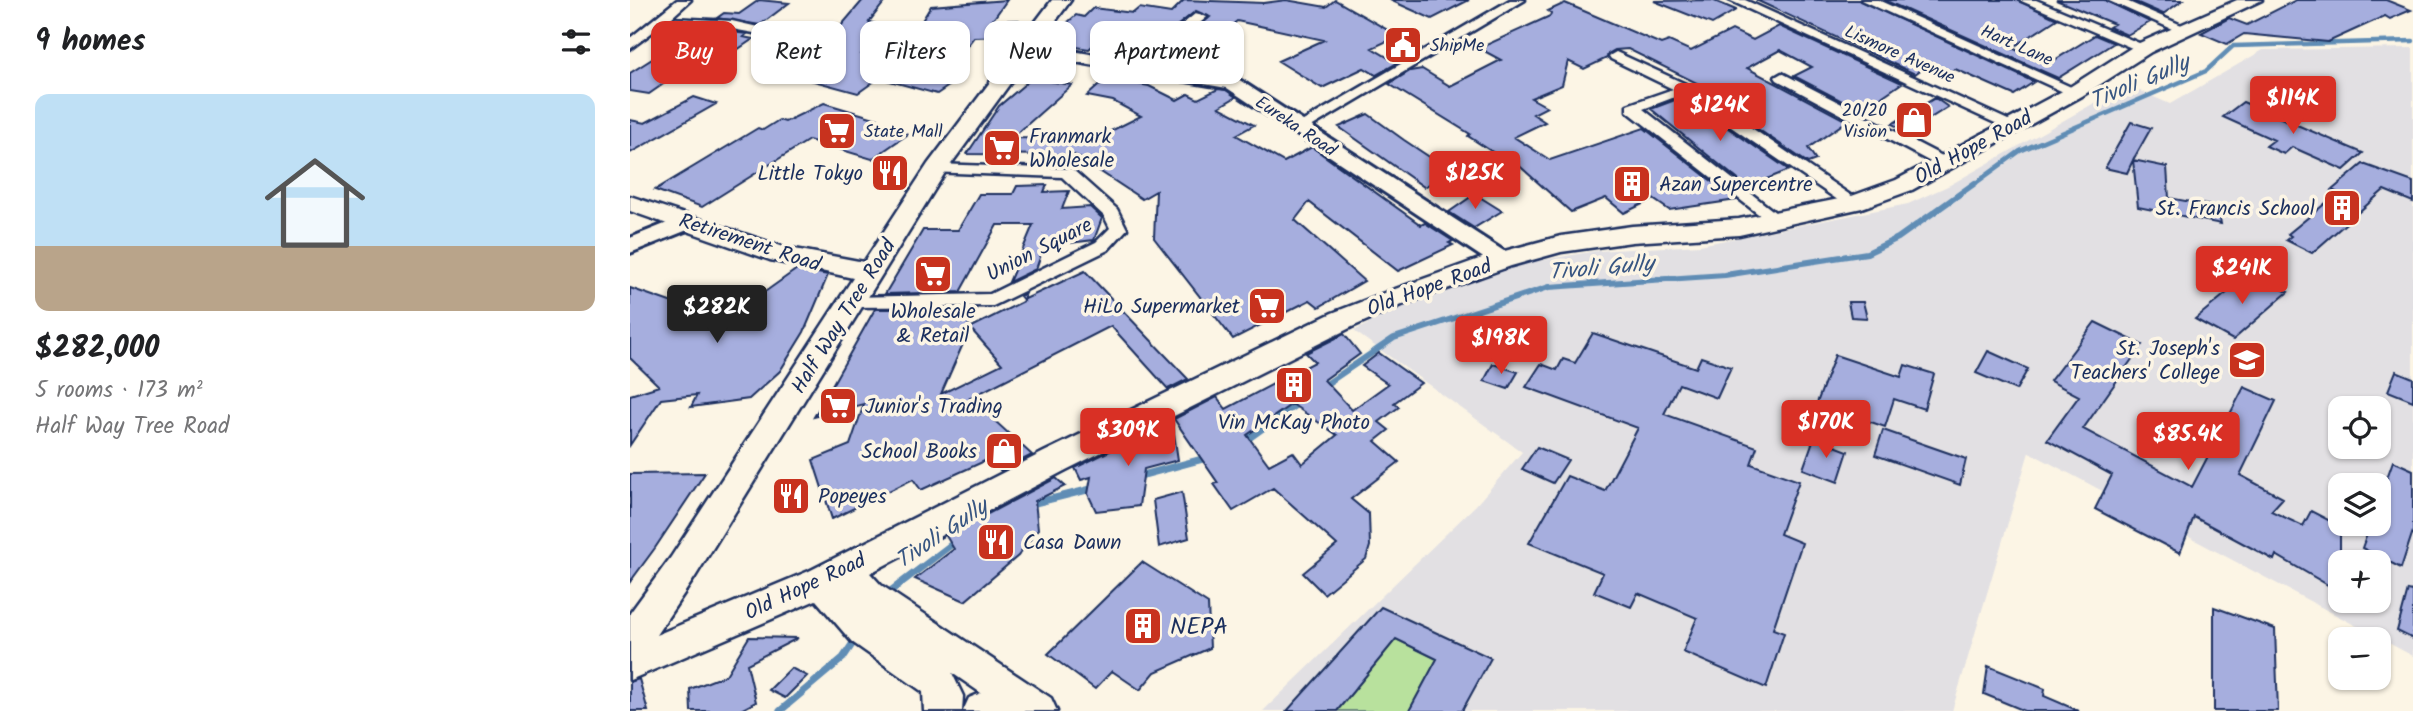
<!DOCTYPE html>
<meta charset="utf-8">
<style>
:root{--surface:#fff;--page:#f6f6f6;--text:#202124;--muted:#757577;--line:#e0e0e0;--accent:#d93025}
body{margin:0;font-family:Kalam,sans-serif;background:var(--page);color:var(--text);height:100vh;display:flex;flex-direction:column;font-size:26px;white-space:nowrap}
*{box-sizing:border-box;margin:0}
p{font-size:23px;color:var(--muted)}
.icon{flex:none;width:38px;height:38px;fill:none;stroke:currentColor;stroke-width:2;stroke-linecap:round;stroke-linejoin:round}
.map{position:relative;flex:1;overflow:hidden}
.side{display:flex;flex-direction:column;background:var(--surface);width:630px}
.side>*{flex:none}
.hud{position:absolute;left:21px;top:21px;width:665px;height:63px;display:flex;gap:14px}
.fabs{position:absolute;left:1698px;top:396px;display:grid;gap:14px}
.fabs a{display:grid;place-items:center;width:63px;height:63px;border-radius:14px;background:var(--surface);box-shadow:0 2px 5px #0004;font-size:35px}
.price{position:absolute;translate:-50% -60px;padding:0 16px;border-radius:7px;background:var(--accent);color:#fff;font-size:23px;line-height:46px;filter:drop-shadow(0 2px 4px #0008)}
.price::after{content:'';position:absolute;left:50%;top:42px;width:21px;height:16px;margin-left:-10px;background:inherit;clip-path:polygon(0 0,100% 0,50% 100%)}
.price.current{background:#222;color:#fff}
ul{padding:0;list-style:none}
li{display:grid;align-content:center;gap:14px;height:371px;padding:0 35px}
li+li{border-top:2px solid var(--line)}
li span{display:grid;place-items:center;height:217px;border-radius:14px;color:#555}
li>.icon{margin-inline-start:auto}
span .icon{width:126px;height:126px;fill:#fffc;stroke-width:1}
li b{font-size:30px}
h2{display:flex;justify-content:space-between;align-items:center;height:84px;padding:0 35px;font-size:30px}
.tag{padding:0 24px;border-radius:14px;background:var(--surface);box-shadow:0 2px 5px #0004;font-size:24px;line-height:63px}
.tag.current{background:var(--accent);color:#fff}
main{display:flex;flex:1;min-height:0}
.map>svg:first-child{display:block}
.built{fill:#e2e0e3;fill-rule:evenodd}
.green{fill:#b8e19d;stroke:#6a887e;stroke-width:2}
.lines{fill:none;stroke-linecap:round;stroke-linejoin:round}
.stream-far2{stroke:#608db5;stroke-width:4.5}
.stream-far1{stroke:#608db5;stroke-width:6}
.stream{stroke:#608db5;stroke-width:7}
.building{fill:#a6aede;stroke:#1b2f5e;stroke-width:2;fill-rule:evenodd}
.minor-casing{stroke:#1b2f5e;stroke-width:5}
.tertiary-casing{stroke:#1b2f5e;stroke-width:6}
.secondary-casing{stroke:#1b2f5e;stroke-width:5}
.minor{fill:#fcf5e5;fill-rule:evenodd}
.tertiary{fill:#fcf5e5;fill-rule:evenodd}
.secondary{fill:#fcf5e5;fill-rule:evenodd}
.labels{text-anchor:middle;stroke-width:7;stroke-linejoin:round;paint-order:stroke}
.far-poi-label{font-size:18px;fill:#1b2f5e;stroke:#fcf5e5;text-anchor:start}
.far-street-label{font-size:18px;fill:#1b2f5e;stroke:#fcf5e5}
.poi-label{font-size:21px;fill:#1b2f5e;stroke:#fcf5e5;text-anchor:start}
.street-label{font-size:21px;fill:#1b2f5e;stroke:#fcf5e5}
.water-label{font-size:23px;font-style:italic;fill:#385682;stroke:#fcf5e5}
.near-poi-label{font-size:24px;fill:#1b2f5e;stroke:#fcf5e5;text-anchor:start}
</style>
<main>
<section class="side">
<h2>9 homes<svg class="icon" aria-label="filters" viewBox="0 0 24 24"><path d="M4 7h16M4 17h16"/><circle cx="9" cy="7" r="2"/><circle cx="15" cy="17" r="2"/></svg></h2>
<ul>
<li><span style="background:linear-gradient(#bfe0f5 70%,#b9a48a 0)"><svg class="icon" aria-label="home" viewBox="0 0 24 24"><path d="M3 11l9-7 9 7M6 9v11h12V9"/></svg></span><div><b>$282,000</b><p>5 rooms · 173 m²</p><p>Half Way Tree Road</p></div></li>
</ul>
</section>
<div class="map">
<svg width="1783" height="711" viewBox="0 0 1783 711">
<rect width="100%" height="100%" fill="#fcf5e5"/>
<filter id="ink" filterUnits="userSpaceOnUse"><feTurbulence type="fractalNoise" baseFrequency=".0143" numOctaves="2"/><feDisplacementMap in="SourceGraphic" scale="14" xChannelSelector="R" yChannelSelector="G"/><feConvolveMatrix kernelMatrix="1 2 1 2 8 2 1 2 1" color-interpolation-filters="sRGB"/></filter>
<g filter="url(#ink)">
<path class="built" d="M1783,48V656L1399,452L1322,711H633L846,505L892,452L724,331L808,288L884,265L965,251L1070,245L1278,204L1320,185L1496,85L1540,104L1633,50ZM1710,408H1748V446H1710ZM1710,485H1748V523H1710ZM1710,562H1748V600H1710Z"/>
<path class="green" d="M766,639L807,659L779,711H707Z"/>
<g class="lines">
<path class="stream-far2" d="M1343,185L1390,151L1576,71L1603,46L1783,41"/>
<path class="stream-far1" d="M692,387L764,338L919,287L1095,275L1237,253L1268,238L1345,183
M649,417L672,401"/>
<path class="stream" d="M615,441L651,415
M506,477L580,457
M397,505L465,488
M254,596L326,541
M150,711L213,658L227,637"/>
</g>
<path class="building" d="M129,0L159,3L130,25L87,18L94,13L109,14Z
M233,0H256L239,22L271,31L232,54L282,68L294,60L323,25L290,24L301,6L377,0L362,21L388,20L378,36L344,37L316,73L332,77L307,94L249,78L228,93L143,70L207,35L204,34Z
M554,0L634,3L656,0L696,7L705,0L768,36L742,48L767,63L746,75L734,68L692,88L648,61L694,40L607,21L562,57L540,52L580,17L566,11L529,40L479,31L459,49L415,42L446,15L454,17L463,8L503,13L509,8L541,13Z
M760,0H839L802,19Z
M1082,0L1106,10L1082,24L1024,1Z
M1126,0H1229L1404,82L1384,95L1325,69L1312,77L1293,68L1285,74Z
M1254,0H1387L1427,19L1382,48L1418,64L1465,35L1484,43L1428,78Z
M1426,0H1475L1520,22L1497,35L1479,27L1484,24Z
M1501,0H1553L1533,14Z
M1666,0H1756L1781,10L1760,19L1755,16L1698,42L1614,34L1597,44L1571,33L1599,18L1617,25Z
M935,3L1031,44L1039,41L1061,51L1102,30L1123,40L1149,26L1272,83L1231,111L1164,76L1182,67L1150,50L1117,68L1217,121L1178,148L1186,160L1178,163L1067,88L1073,86L998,49L985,50L978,54L977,58L954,69L938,61L932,85L901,98L917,107L903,114L915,122L884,137L920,160L1014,128L1106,200L1039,210L1023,199L994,213L976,198L941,212L885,162L881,164L838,136L840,134L759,84L780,71L792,69L820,86L871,60L856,52L854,46L920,16L921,13L918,11Z
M68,30L102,32L117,34L113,37L123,39L85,65L68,60L19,94L0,91V73Z
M402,78L442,85L382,138L465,139L511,116L483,101L457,96L477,78L519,86L547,100L558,94L568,99L588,89L596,90L606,97L589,107L624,125L606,135L654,162L682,147L791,225L795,223L823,241L819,243L823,245L768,271L679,202L665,220L734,281L689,307L680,300L603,339L524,238L526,191L512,199L445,155L337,154L369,106Z
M64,97L86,104L0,153V120L15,123Z
M1053,97L1159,170L1117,187L1021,109Z
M1305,98L1318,107L1278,132L1262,124Z
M1613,102L1733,153L1714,170L1662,147L1654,154L1636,146L1644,140L1593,117Z
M194,103L248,119L241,123L278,134L242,159L179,140L72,207L25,190L128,128L133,130L149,120L155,122Z
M738,114L774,140L822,172L794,187L709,127Z
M1501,122L1521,128L1503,160L1537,167L1539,198L1588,207L1591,224L1508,207L1503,160L1497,173L1475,168Z
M1733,164L1783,182V202L1754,190L1682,253L1656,240L1661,236L1658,234L1708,193L1702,190Z
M417,185L414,192L439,191L432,209L460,207L472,218L464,240L414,246L406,269L379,282L403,225H367L330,292L255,294L293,230H328L349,194H383L387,186Z
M845,194L872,211L844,228L819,212Z
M167,269L198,275L174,332L150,371L119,399L61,407L67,395L31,399L0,445V395L29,386L0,358V288L94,321Z
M455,271L558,379L538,389L481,326L340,398L402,455L371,471L359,459L291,490L283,479L202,519L183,460L220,445L234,404L184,417L245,309H346L336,330L394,301L390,296L396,293L393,300ZM340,328L372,364L311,394Z
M1621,273L1658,292L1603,340L1565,319Z
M1218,302H1233L1237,318L1221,317Z
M1465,322L1512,345L1453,429L1562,487L1614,387L1646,401L1610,475L1653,498L1641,511L1673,526L1681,511L1710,526V592L1646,555L1644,560L1564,517L1550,553L1465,509L1482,475L1417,440L1449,396L1420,381Z
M963,333L1066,368L1071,357L1101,367L1087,398L1049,384L1034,414L1127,447L1121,464L1169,481L1150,534L1172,543L1143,629L1154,633L1136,688L1053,652L1067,618L1008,593L1001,607L964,592L973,573L899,543L937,476L975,491L1008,428L896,387L911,364L927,370L933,359L945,363Z
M714,334L730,354L694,380L722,410L758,384L732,366L749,353L791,383L764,403L769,407L749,422L759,430L745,441L769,462L721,499L739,514L740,546L736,559L694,594L673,573L707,545L643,488L603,511L584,484L588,483L544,419L587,397L596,409L685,362L676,353ZM662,404L707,435L672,464L663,452L639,465L617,435Z
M1358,351L1398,369L1386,390L1346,373Z
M1205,355L1271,377L1275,365L1304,374L1294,409L1264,399L1255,427L1187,403Z
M863,364L888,372L878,389L854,381Z
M1766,371L1783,378V401L1758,391Z
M542,420L548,460L514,469L509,506L466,511L458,494L461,477L451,480L445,468Z
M1253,430L1336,459L1330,485L1245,455Z
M1184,438L1218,451L1208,482L1173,469Z
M907,447L938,460L923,483L892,469Z
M1763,461L1783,470V531L1771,568L1732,548L1741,523H1748V503Z
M75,473L25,548L0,582V474Z
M426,478L435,486L405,501L408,529L388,556L335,601L285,579L324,549L316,536Z
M552,492L559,538L529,547L523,500Z
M512,562L578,604L580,648L525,672L510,690L482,671L465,689L418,654Z
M1778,590L1783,591V639L1767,631Z
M751,607L861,658L832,711H779L807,659L766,639L707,711H657Z
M1584,607L1645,629L1648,711H1584Z
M119,637L168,638L117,664L126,702L109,711H61L60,689L96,675Z
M1358,666L1415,689L1414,696L1449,711H1395L1354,694Z
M161,668L177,676L155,698L139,690Z
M9,679L18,711H0V682Z"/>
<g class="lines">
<defs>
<path id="minor" d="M47,0H61L41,18L102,21L158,34L151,38L102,29L32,25L0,49V38Z
M880,0H895L676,130H666L663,127Z
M1099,0H1115L1389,125L1386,128H1376Z
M1231,0H1248L1452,92L1445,96L1440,95Z
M1389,0H1406L1521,48L1509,51Z
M1477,0H1494L1563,30L1551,33Z
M565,14L577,17L514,70H504V64Z
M986,52L1060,86L1232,203L1230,207H1218L1053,94L1013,109L1155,220L1153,224H1141L997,111V105L1043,89L981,59L979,56Z
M1152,73L1320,160L1322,163L1320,166H1308L1147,80L1145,77Z
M306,164L442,169L487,209L497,229L478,250L363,306L216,307L213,303L222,297L360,294L466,242L480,228L474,216L432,177L300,172V166Z"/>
<path id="tertiary" d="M395,43L608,79L880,255L883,260L880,265H864L597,88L389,52L386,48L389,44Z
M57,215L68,222L65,227L0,253V238Z"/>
<path id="secondary" d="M422,0H441L316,171L65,577L26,635L179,571L414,452L702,313L754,293L863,254L931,236L1002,226L1109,219L1219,197L1266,180L1438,88L1507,44L1607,0H1632L1521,52L1452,96L1282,190L1232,208L1109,235L1002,242L931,252L881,266L772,305L722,327L436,470L240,573L251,585L421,698L427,711H333L339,698L351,693L322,673L333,696L332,711H294L293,692L222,642L186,600L0,680V613L41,557L223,278L140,260L0,211V196L154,247L234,262L298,164Z"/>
</defs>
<use href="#minor" class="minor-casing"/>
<use href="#tertiary" class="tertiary-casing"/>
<use href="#secondary" class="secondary-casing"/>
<use href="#minor" class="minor"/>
<use href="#tertiary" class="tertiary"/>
<use href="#secondary" class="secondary"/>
</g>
</g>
<defs>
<symbol id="civic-square" viewBox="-11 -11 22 22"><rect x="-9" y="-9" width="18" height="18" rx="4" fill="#c8321e" stroke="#fcf5e5"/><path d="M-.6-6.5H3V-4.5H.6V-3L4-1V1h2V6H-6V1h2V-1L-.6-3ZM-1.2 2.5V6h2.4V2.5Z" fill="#fff"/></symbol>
<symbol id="shop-square" viewBox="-11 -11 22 22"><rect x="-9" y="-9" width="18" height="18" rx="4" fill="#c8321e" stroke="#fcf5e5"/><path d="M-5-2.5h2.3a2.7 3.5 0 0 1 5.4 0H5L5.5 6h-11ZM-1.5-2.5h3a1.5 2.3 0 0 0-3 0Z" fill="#fff"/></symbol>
<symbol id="supermarket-square" viewBox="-11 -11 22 22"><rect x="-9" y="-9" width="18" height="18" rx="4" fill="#c8321e" stroke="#fcf5e5"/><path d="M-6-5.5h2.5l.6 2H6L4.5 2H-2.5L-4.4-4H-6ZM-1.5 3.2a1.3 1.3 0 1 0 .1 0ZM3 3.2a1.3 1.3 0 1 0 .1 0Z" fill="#fff"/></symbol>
<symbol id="restaurant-square" viewBox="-11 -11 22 22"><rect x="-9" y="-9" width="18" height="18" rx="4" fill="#c8321e" stroke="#fcf5e5"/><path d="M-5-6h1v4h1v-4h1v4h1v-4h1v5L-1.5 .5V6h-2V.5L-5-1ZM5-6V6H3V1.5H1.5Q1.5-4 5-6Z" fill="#fff"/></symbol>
<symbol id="building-square" viewBox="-11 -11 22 22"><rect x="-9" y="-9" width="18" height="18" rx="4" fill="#c8321e" stroke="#fcf5e5"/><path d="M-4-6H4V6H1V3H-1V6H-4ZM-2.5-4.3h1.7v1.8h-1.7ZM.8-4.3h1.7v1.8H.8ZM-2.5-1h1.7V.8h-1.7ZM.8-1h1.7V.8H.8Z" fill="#fff"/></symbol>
<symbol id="school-square" viewBox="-11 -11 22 22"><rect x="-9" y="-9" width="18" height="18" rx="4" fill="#c8321e" stroke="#fcf5e5"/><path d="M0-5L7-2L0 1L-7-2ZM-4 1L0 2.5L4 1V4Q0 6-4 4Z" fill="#fff"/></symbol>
</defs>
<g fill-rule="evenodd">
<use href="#civic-square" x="751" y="23" width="44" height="44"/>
<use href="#shop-square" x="1262" y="98" width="44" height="44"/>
<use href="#supermarket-square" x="185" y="109" width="44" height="44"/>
<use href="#supermarket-square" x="350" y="126" width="44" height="44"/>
<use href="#restaurant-square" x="238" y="151" width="44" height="44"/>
<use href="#building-square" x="980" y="162" width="44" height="44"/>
<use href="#building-square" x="1690" y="186" width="44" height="44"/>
<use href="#supermarket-square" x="281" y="252" width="44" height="44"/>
<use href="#supermarket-square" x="615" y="284" width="44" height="44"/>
<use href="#school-square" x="1595" y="338" width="44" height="44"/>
<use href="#building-square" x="642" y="363" width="44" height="44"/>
<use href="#supermarket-square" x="186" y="384" width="44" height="44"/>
<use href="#shop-square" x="352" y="429" width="44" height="44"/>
<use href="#restaurant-square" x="139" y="474" width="44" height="44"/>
<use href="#restaurant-square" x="344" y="520" width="44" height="44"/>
<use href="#building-square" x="491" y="604" width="44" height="44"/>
</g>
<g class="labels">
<g class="far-poi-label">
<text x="800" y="51">ShipMe</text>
<text x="1257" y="116" text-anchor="end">20/20<tspan x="1257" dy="21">Vision</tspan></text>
<text x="234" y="137">State Mall</text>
</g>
<g class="far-street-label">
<text transform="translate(1387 45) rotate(24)" y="6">Hart Lane</text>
<text transform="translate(1270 54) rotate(24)" y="6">Lismore Avenue</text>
<text transform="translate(666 126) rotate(34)" y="6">Eureka Road</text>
</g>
<g class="poi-label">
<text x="399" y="143">Franmark<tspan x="399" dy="24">Wholesale</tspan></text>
<text x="233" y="180" text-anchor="end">Little Tokyo</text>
<text x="1029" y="191">Azan Supercentre</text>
<text x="1685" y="215" text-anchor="end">St. Francis School</text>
<text x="610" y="313" text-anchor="end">HiLo Supermarket</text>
<text x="303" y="318" text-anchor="middle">Wholesale<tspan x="303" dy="24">&amp; Retail</tspan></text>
<text x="1590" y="355" text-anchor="end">St. Joseph's<tspan x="1590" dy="24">Teachers' College</tspan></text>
<text x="235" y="413">Junior's Trading</text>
<text x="664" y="429" text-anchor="middle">Vin McKay Photo</text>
<text x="347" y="458" text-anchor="end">School Books</text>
<text x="188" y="503">Popeyes</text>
<text x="393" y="549">Casa Dawn</text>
</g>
<g class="street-label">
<text transform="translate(1343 147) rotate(-29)" y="7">Old Hope Road</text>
<text transform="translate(120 242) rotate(18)" y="7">Retirement Road</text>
<text transform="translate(409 249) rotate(-27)" y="7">Union Square</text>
<text transform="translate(799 287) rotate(-20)" y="7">Old Hope Road</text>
<text transform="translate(213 316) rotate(-58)" y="7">Half Way Tree Road</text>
<text transform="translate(175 586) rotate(-25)" y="7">Old Hope Road</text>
</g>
<g class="water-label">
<text transform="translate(1509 81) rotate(-23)" y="8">Tivoli Gully</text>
<text transform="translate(971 267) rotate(-5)" y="8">Tivoli Gully</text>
<text transform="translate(311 533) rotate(-34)" y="8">Tivoli Gully</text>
</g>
<g class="near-poi-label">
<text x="540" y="634">NEPA</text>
</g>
</g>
</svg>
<div class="fabs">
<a><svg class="icon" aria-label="locate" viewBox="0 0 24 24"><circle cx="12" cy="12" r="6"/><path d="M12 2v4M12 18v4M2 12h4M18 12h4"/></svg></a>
<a><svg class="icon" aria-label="layers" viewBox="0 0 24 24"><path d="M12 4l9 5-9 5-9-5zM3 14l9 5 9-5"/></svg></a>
<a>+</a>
<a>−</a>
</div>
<b class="price" style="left:1663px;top:136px">$114K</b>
<b class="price" style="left:1090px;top:143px">$124K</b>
<b class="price" style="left:845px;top:211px">$125K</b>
<b class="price" style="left:1612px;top:306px">$241K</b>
<b class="price current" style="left:87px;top:345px">$282K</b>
<b class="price" style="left:871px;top:376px">$198K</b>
<b class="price" style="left:1196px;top:460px">$170K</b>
<b class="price" style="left:498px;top:468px">$309K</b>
<b class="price" style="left:1558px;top:472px">$85.4K</b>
<div class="hud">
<a class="tag current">Buy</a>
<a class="tag">Rent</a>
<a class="tag">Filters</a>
<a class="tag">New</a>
<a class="tag">Apartment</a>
</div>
</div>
</main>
